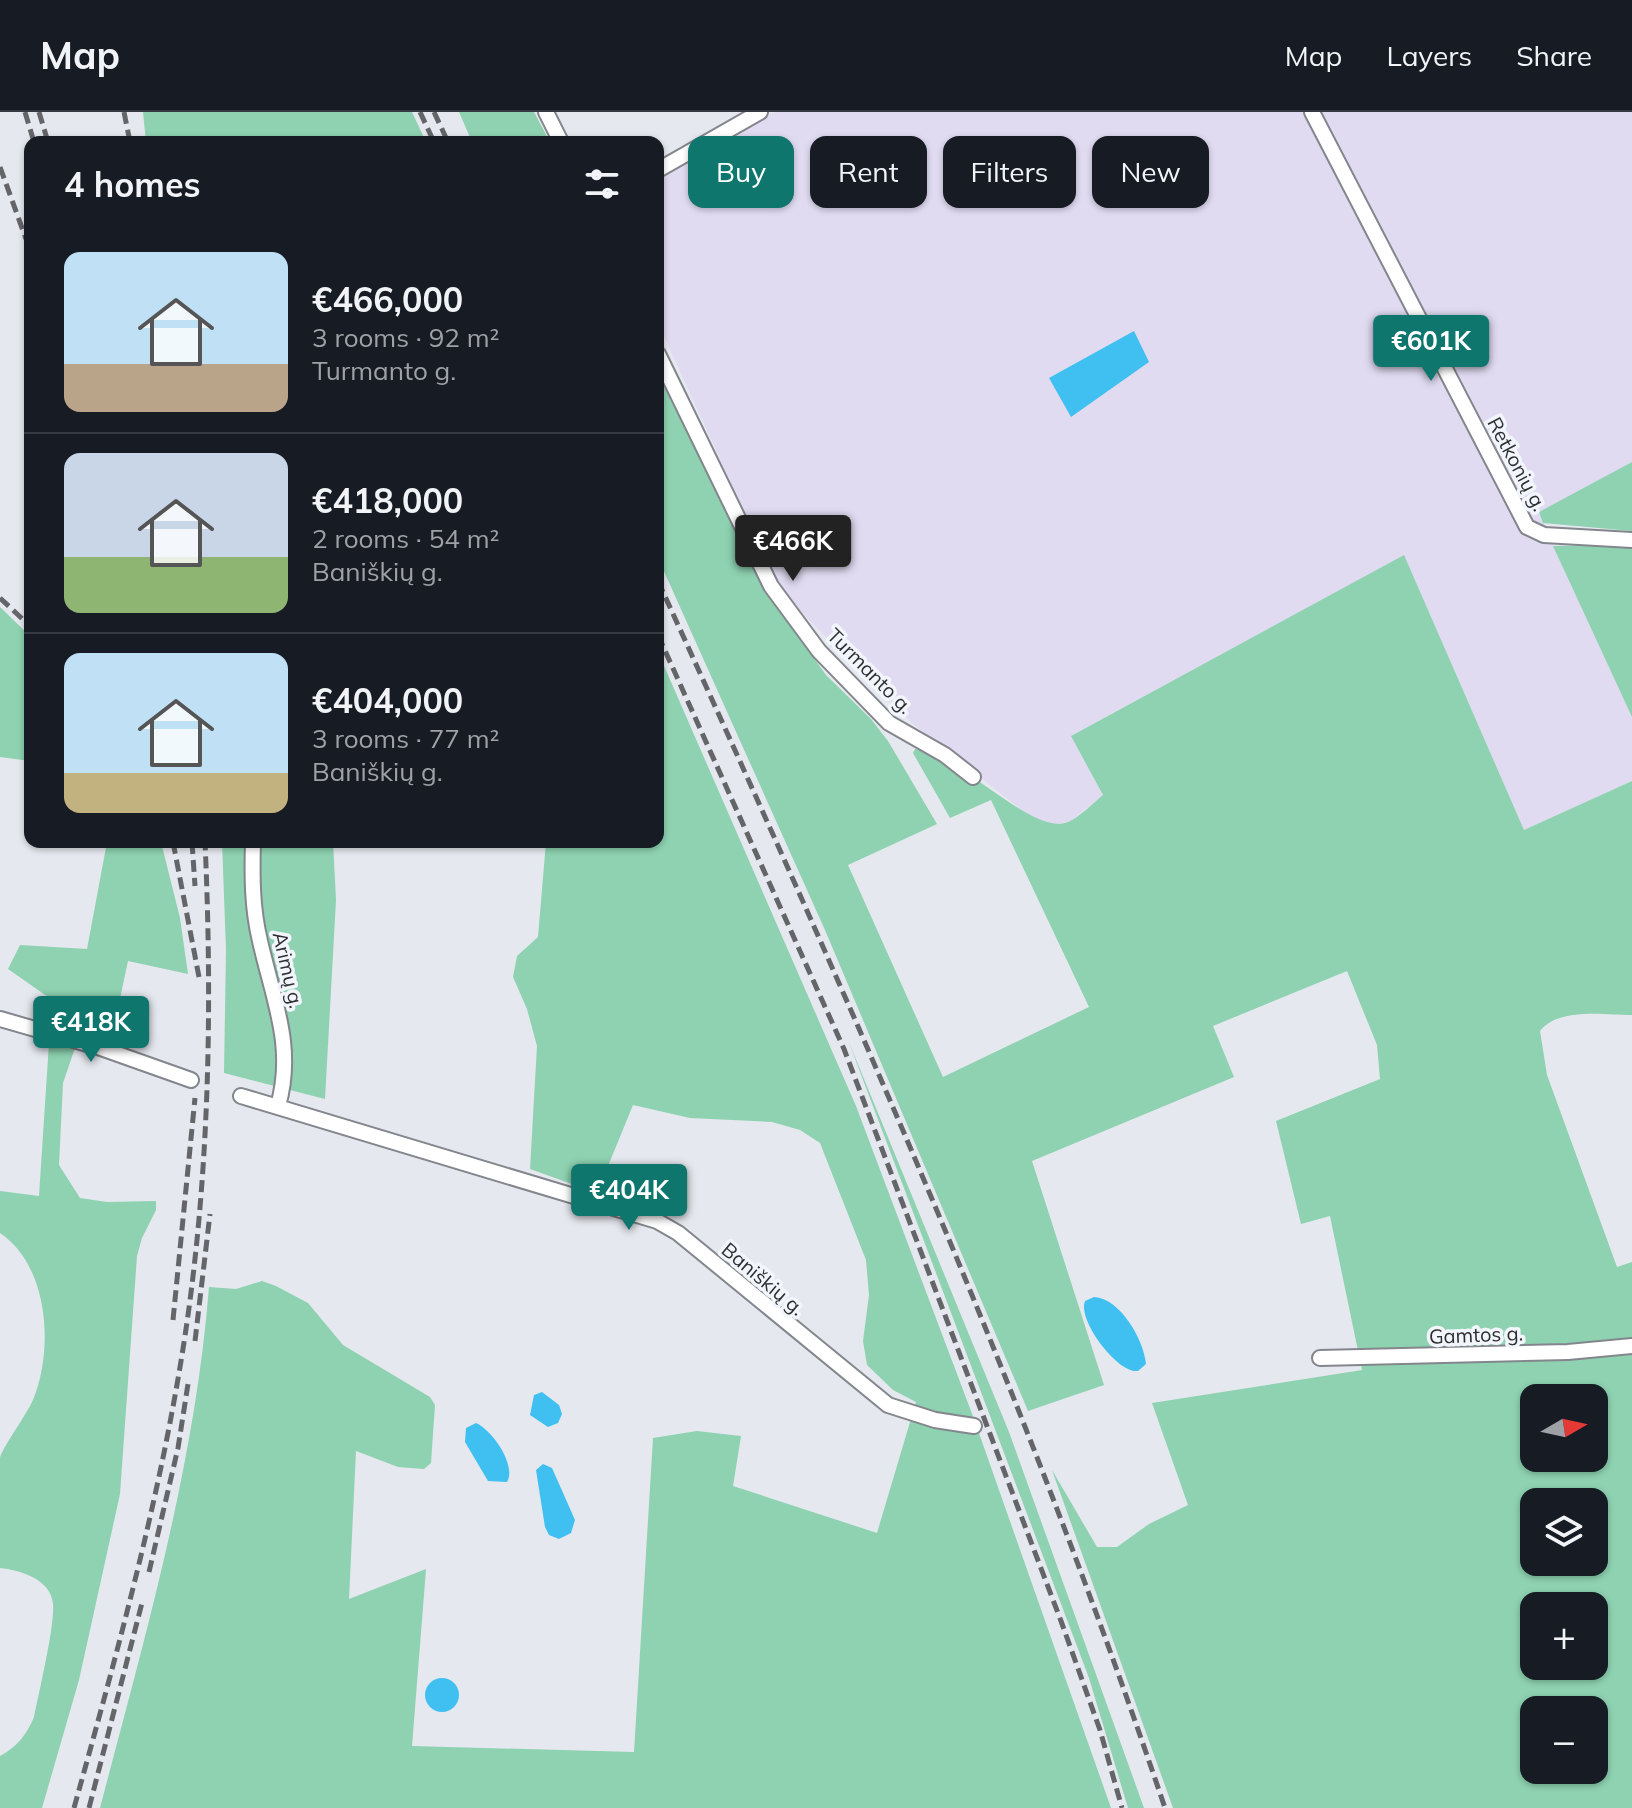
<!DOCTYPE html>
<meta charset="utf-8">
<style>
:root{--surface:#171b24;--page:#20242c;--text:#f1f3f6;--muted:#9ea1a6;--line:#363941;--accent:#0f766e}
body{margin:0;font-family:Mulish,sans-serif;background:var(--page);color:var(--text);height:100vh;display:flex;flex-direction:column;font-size:30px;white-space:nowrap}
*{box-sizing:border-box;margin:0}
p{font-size:26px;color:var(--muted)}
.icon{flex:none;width:44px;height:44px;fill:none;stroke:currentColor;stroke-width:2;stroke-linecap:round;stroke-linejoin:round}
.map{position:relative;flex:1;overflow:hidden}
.drawer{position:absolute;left:24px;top:24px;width:640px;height:712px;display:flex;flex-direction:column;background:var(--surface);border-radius:16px;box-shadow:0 2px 6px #0004}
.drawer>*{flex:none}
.guide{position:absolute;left:688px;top:24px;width:760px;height:72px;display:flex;gap:16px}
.needle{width:52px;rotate:81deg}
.buttons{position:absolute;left:1520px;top:1272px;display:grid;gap:16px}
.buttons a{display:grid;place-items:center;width:88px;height:88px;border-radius:16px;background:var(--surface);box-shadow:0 2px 6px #0004;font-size:40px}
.price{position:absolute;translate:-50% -68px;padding:0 18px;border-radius:8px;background:var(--accent);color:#fff;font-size:26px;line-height:52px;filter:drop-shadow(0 2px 4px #0008)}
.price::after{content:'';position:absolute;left:50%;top:48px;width:24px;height:18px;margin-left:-12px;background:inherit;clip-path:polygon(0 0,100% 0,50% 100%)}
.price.active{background:#222;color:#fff}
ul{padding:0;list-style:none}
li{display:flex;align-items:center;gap:24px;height:200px;padding:0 40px}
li+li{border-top:2px solid var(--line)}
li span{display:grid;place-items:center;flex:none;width:224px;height:160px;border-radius:16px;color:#555}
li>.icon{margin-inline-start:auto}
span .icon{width:96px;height:96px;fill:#fffc;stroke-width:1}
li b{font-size:34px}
h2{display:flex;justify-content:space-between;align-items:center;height:96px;padding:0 40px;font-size:34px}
.chip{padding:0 28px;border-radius:16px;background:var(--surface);box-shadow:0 2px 6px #0004;font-size:28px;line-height:72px}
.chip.active{background:var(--accent);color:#fff}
header{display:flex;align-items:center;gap:48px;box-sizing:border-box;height:112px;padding:0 40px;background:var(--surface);border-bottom:2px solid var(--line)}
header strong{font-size:38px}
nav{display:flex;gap:44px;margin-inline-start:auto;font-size:28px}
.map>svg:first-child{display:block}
.industrial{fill:#e0dbf1}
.green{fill:#8ed2b1;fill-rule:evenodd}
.water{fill:#3fc0f1}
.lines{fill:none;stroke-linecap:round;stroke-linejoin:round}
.street-casing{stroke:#83868c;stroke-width:18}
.street{stroke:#fff;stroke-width:14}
.rail{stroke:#646568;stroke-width:5;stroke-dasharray:12 6;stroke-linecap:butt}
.labels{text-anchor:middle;stroke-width:7;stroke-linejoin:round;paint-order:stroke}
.street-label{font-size:20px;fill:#2e2f31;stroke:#f2f6fc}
</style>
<header>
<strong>Map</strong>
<nav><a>Map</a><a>Layers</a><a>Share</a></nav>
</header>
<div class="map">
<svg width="1632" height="1696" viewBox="0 0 1632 1696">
<rect width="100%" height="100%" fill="#e5e8ee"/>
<path class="industrial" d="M775,0H1632V350L1539,401L1632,605V669L1524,718L1404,444L1072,623L1103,684L1069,710L1048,713L1034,708L912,611L804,503L774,465L658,211V68Z"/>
<path class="green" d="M143,0H412L426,30H146Z
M459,0H534L550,30H472Z
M658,263L769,483L826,563L871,607L888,629L937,712L848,753L943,965L1089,895L991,688L950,706L913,641L915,637C959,640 1032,725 1068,710C1080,705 1093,691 1103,683L1071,624L1404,443L1524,718L1632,669V903C1604,903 1559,895 1540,919L1547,963L1617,1155L1632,1150V1696H1173L1052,1358L1097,1435H1117L1149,1412L1188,1393L1152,1291L1362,1258L1330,1104L1301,1112L1276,1009L1380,967L1377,933L1347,859L1213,914L1234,965L1032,1049L1104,1273L1028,1299L825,818L658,446ZM1534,1286H1594V1346H1534ZM1534,1390H1594V1450H1534ZM1534,1494H1594V1554H1534ZM1534,1598H1594V1658H1534Z
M1632,350V419L1543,411L1539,400Z
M1608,433L1632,435V605L1553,434Z
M0,495L30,524V649L0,645Z
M658,540L856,994L974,1307L1111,1696H100C145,1524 195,1353 209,1175L236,1177L262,1169L276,1174L308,1191L343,1233L430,1285L435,1293L431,1351L424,1357L398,1355L356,1339L349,1487L426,1457L412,1634L634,1640L653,1326L697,1319L741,1324L733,1374L877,1421L916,1290L893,1278L867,1253L863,1229L869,1183L866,1148L820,1031L800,1018L772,1010L690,1006L633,993L597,1081L530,1057L537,934L527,897L513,865L517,844L538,825L546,730H658Z
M107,730H161L180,806L188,862L128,849L111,929L8,857L20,833L87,837Z
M222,730H333L336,788L325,987L224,961L226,838Z
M848,928L1009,1320L1144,1696H1128L1089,1566Z
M49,931L75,936L63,971L59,1053L80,1086L107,1090L156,1089V1098L142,1126L137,1144L120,1382L79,1568L42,1696H0V1644C17,1635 27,1622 34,1605C39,1580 55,1513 53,1492C51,1467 20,1458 0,1456C0,1420 0,1381 0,1346C1,1338 27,1302 33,1288C54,1237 49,1154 0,1121V1079L39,1084Z"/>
<path class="water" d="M1134,219L1149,250L1071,305L1049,266Z
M1094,1185C1120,1186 1144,1228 1146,1252L1138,1259C1118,1262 1077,1208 1085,1189Z
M542,1280L559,1293L562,1302L558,1311L548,1315L530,1303L534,1283Z
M476,1311C492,1318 517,1353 507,1370L488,1369L465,1330L466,1316Z
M543,1352L552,1356L575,1408L571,1421L559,1427L549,1423L545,1415L536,1358Z
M425 1583a17 17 0 1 1 34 0a17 17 0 1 1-34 0Z"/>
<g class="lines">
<defs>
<path id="street" d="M546,0L561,30
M1312,0L1527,415L1544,423L1632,428
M658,58L760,0
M658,242L771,474L819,539L889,611L945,643L973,665
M253,730C252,764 252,796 260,829C273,887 295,935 278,994
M0,907L98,935L191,968
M241,984L657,1109L678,1121L888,1293L935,1308L974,1314
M1320,1246L1568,1240L1632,1234"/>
</defs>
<use href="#street" class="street-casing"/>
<use href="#street" class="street"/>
<path class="rail" d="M25,0L34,30
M39,0L48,30
M124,0L130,30
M420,0L434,30
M434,0L448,30
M0,55L30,138
M658,469C842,872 1023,1275 1165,1696
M0,486L30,514
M658,523L844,937L1061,1509L1100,1618L1122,1696
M173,730L199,865
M192,730L195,774
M173,1208L195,986
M195,1229L210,1102
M149,1460L178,1336L188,1272
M74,1696C114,1552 154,1408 179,1261C209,1087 213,906 205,730
M89,1696L143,1487"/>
</g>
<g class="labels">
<g class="street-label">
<text transform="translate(1517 352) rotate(62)" y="7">Retkonių g.</text>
<text transform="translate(870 559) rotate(45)" y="7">Turmanto g.</text>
<text transform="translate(288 858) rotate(77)" y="7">Arimų g.</text>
<text transform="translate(763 1167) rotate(40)" y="7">Baniškių g.</text>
<text transform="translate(1476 1223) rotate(-2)" y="7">Gamtos g.</text>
</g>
</g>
</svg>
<div class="buttons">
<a><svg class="needle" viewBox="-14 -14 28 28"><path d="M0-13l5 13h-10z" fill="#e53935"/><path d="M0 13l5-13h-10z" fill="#9ea1a6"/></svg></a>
<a><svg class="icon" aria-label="layers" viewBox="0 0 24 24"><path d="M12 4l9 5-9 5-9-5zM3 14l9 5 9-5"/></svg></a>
<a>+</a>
<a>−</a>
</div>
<b class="price" style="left:1431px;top:271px">€601K</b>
<b class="price active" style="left:793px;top:471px">€466K</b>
<b class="price" style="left:91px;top:952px">€418K</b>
<b class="price" style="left:629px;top:1120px">€404K</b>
<div class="guide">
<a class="chip active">Buy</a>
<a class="chip">Rent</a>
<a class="chip">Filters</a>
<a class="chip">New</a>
</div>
<section class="drawer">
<h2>4 homes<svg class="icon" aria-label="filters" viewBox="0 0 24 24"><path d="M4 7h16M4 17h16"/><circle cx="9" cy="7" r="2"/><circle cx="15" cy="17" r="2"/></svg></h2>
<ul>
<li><span style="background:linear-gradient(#bfe0f5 70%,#b9a48a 0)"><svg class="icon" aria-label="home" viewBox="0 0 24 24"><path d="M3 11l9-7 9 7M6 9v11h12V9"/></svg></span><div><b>€466,000</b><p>3 rooms · 92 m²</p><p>Turmanto g.</p></div></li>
<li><span style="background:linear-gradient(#c9d6e8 65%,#8fb573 0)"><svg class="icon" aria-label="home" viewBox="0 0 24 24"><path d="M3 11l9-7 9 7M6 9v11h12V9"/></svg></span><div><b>€418,000</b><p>2 rooms · 54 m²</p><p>Baniškių g.</p></div></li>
<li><span style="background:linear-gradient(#bfe0f5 75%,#c2b280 0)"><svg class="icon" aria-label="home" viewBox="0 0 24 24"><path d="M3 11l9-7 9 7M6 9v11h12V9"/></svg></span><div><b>€404,000</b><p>3 rooms · 77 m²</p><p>Baniškių g.</p></div></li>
</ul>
</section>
</div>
